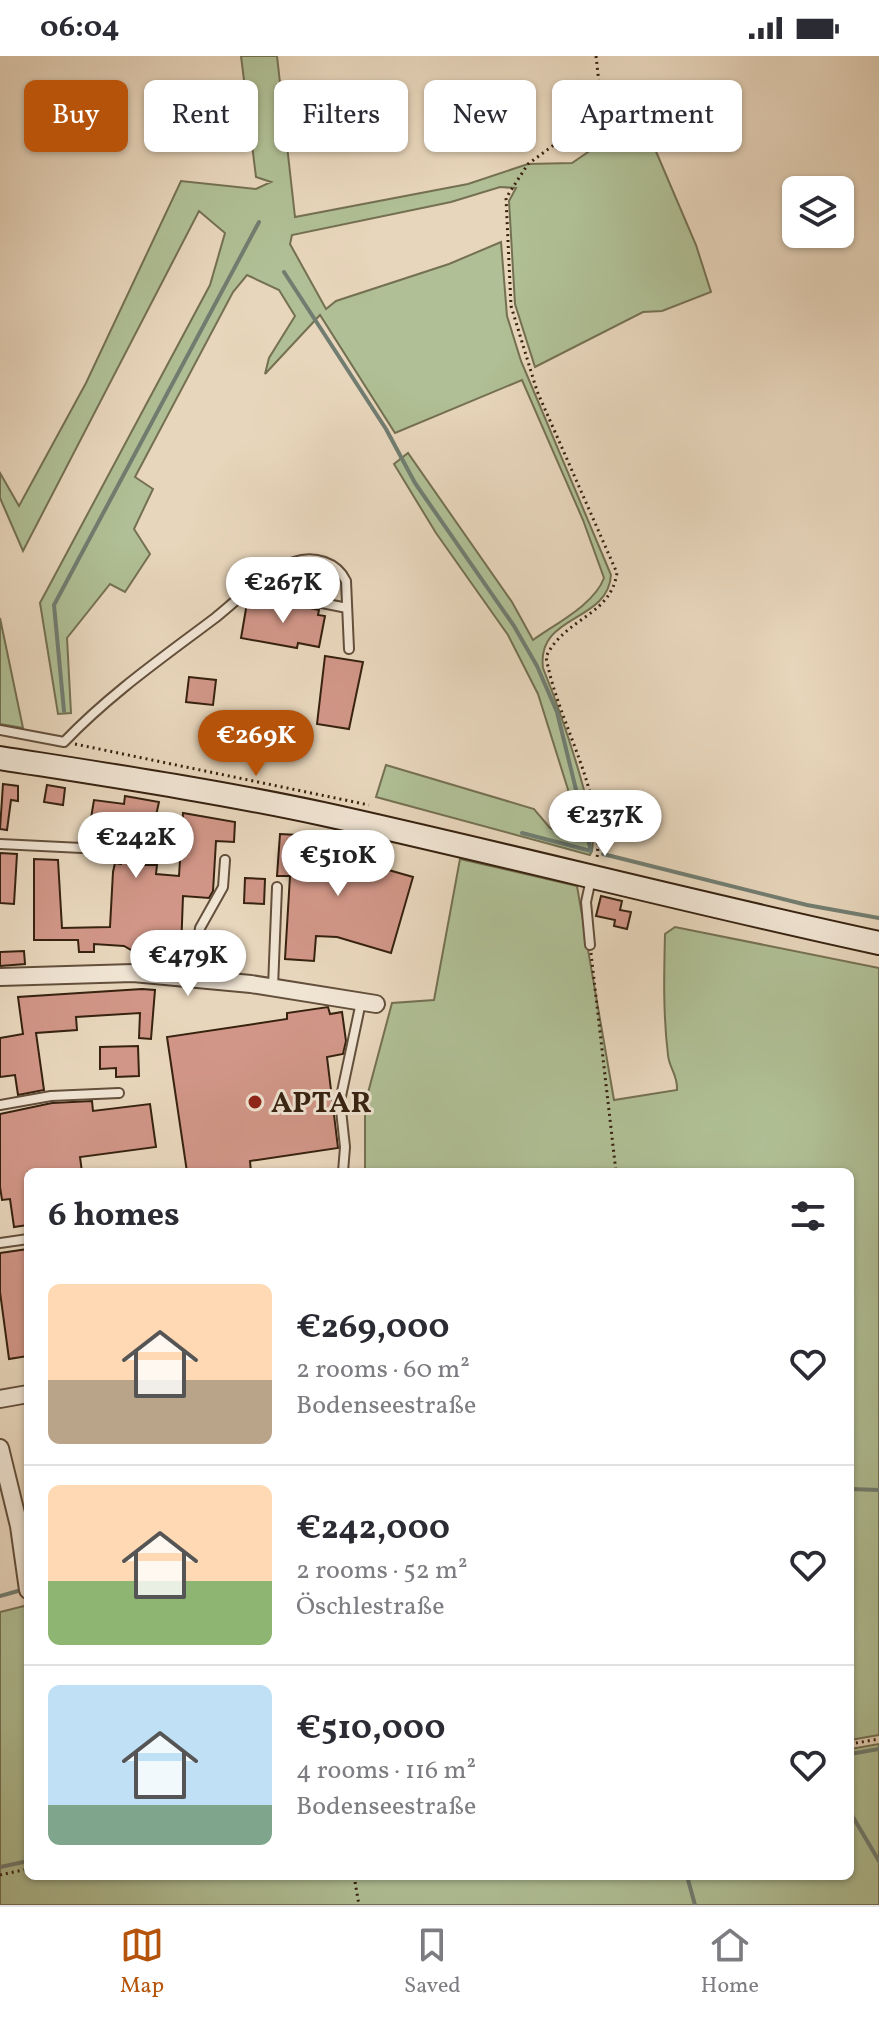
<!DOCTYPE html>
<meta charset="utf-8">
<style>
:root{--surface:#fff;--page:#f7f7f7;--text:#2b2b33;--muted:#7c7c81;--line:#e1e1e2;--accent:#b45309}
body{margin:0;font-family:Vollkorn,serif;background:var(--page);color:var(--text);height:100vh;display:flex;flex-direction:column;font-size:30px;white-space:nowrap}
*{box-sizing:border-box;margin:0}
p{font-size:26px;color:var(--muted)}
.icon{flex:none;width:44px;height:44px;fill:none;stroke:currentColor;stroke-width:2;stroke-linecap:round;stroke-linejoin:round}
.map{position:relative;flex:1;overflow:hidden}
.side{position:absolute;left:24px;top:1112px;width:830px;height:712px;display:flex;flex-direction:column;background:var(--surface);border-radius:12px;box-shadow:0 2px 6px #0004}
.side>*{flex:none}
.banner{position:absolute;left:24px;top:24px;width:832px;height:72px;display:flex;gap:16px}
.tools{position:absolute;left:782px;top:120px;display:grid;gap:16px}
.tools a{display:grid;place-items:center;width:72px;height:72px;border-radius:12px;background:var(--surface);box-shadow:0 2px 6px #0004;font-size:40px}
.price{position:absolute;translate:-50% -68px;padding:0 18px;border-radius:28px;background:#fff;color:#222;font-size:26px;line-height:52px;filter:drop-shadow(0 2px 4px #0008)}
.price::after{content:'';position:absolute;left:50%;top:48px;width:24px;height:18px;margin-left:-12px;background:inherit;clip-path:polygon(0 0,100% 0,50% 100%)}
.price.current{background:var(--accent);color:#fff}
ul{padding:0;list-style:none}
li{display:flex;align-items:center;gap:24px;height:200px;padding:0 24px}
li+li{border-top:2px solid var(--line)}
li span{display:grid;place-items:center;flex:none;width:224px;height:160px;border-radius:12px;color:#555}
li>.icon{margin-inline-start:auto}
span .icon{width:96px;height:96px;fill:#fffc;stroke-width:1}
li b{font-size:34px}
h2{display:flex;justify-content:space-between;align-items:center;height:96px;padding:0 24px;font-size:34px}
.tag{padding:0 28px;border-radius:12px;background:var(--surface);box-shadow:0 2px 6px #0004;font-size:28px;line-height:72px}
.tag.current{background:var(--accent);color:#fff}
.status{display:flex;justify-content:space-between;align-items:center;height:56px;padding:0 40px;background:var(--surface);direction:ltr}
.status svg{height:22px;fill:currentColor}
.dock{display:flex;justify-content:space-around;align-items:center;height:112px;border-top:2px solid var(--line);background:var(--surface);font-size:22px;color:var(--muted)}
.dock a{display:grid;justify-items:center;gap:4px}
.dock .current{color:var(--accent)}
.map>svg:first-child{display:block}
.green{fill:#b0bf95;stroke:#747052;stroke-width:2}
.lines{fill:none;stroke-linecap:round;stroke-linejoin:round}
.stream{stroke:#717d71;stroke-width:4}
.building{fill:#d19687;stroke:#372210;stroke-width:2}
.lane-casing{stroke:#634f3b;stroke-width:12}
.street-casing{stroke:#634f3b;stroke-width:20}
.secondary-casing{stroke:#372210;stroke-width:26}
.path{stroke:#372210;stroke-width:3;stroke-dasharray:2 4;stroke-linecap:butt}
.lane{stroke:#f0e4d3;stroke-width:8}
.street{stroke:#f0e4d3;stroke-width:16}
.secondary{stroke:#f0e4d3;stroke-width:22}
.poi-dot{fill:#8f2418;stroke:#f0e4d3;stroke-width:3}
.labels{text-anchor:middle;stroke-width:6;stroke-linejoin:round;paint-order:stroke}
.poi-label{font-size:30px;font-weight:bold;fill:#372210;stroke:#f0e4d3;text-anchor:start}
</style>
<div class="status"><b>06:04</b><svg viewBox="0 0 49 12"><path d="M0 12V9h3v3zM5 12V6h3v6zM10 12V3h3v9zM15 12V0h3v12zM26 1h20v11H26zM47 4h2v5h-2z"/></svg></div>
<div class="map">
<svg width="879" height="1849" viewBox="0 0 879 1849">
<rect width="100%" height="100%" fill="#e8d6bc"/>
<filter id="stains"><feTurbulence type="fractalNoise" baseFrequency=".0025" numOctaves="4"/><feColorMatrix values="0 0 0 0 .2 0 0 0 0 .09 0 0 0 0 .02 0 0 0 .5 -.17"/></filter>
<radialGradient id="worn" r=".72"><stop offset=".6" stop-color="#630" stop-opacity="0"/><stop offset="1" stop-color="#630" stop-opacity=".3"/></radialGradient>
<path class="green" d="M241,0H277L295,161L468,128L528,108L572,107L613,79L646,72L696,189L711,236L662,255L643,256L535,311L515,248L509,145L516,132L500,131L451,146L292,179L290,188L326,253L336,245L449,208L501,186L507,260L521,305L611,519C608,567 536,558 543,612C555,642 605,776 590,799L376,741L386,709L534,753L550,772L570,782L581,775L538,638L508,579L436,477L394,408L408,397L512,546L533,584C555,568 594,549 604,522L583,464L522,324L395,377L320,259L265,318L269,302L295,260L279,234L247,219L233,236L135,421L153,433L134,473L150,498L125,536L110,528L67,582L71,657L58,658L40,547L210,229L225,177L199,155L23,495L0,442V417L19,450L86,327L181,125L256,133L271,126L256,121Z
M0,562L23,672L0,668Z
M460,803L577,830L614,1044L677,1034C678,1019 669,1012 668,999C663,958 664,918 665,878L675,871L879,912V1679L850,1684V1116H365V1048L392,947L434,944Z
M28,1549V1820H850V1693L879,1688V1849H0V1556Z"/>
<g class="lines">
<path class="stream" d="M284,216L386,373L415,427L514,570L537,610L557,656L591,795L522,777
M64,655L54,549L259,166
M603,798L807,849L879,862
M850,1433L879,1434
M0,1540L25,1533
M850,1698L879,1693
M850,1756L879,1805
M0,1811L28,1805
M687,1820L695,1849
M31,1821L35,1820"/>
</g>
<path class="building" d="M272,544L319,554L318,559L325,560L319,591L298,587L297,592L241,582L247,547L271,551Z
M325,600L363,606L349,673L317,668Z
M189,621L216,624L213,649L186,646Z
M3,728L18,730V745L11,744L7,774L0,773Z
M47,729L65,732L63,749L44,746Z
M125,740L159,746L145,809H157L156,818L179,820L183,757L235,766L234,786L216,785L213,835L209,842L183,840L181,894L143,889L133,895L124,890L94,888V896H79L78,884H34V803L58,804L62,872L110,871L113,816L115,807L121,808L124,786L92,787L91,762L94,744L124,748Z
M280,778L334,781L332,813L354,814L357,805L413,821L391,897L337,881L316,880L314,905L285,903L290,820H277Z
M0,797L17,798L14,848L0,847Z
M245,822L265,823L264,848L244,847Z
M601,840L622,845L620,854L631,856L627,873L614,870L615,864L596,860Z
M24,895L25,908L0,910V896Z
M142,933L155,934L151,983L139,982L140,957L76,961L77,974L36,977L44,1034L18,1039L15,1019L0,1021V982L23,978L18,941Z
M328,951L330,958L342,956L346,985L343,998L327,1001L338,1092L250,1105L251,1116H187L167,981L287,963V957Z
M138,990L139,1020L116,1021V1012L100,1013V991Z
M92,1045L93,1055L150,1048L156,1091L80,1101L82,1116H28V1169L14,1171L10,1143L2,1144L0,1131V1058L52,1047Z
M28,1193V1300L9,1303L0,1236V1197Z"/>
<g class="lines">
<defs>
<path id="lane" d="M252,533L347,552
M0,674L64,686C110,638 162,602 215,562C239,543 265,515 294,506C314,499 337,506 346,525L349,593
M0,788L82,792
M590,889L586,846L591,823
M192,923L200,872L223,831L225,804
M273,931L277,831
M0,1049L51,1040L119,1037
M343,1116L345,1091L340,1045L361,946
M0,1187L28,1183"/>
<path id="street" d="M0,921L133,917L251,928L376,948
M0,1343L28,1338
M0,1392L19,1470L28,1534"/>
<path id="secondary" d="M0,702C108,719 216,735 323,758C509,799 693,847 879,887"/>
</defs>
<use href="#lane" class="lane-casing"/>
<use href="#street" class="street-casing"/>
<use href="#secondary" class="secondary-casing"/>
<path class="path" d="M596,0L599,27L585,66L528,108L506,142L511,250L537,335L617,517C610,561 565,561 546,601C558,667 604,735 597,803
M75,688L369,749
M591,897L616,1116
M850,1688L879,1683
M0,1819L28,1813
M354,1820L359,1849"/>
<use href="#lane" class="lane"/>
<use href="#street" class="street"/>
<use href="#secondary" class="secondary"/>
</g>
<circle class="poi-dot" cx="255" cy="1046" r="8"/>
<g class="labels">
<g class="poi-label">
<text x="271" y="1056">APTAR</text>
</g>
</g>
<rect width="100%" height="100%" filter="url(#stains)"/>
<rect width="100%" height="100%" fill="url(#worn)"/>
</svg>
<div class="tools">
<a><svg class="icon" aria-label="layers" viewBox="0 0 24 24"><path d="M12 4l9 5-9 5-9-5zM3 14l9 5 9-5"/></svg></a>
</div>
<b class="price" style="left:283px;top:569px">€267K</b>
<b class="price current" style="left:256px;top:722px">€269K</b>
<b class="price" style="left:605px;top:802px">€237K</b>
<b class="price" style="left:136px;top:824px">€242K</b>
<b class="price" style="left:338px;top:842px">€510K</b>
<b class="price" style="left:188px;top:942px">€479K</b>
<div class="banner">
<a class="tag current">Buy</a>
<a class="tag">Rent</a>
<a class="tag">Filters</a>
<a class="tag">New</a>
<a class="tag">Apartment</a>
</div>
<section class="side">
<h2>6 homes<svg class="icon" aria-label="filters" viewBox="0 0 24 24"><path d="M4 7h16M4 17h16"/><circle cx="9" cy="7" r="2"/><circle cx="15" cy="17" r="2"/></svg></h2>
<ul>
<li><span style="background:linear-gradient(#ffd9b3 60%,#b9a48a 0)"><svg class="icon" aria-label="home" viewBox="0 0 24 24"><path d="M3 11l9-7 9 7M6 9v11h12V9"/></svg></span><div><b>€269,000</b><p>2 rooms · 60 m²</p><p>Bodenseestraße</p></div><svg class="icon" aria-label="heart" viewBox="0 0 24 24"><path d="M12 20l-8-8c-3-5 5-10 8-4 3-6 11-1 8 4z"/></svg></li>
<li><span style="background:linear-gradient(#ffd9b3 60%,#8fb573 0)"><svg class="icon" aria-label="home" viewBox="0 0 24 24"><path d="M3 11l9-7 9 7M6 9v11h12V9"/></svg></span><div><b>€242,000</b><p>2 rooms · 52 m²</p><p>Öschlestraße</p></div><svg class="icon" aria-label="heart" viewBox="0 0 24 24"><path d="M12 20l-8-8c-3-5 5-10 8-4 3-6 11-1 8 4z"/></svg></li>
<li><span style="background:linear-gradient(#bfe0f5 75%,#7fa58c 0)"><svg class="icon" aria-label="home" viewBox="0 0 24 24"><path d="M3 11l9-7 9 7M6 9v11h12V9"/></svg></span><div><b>€510,000</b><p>4 rooms · 116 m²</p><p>Bodenseestraße</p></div><svg class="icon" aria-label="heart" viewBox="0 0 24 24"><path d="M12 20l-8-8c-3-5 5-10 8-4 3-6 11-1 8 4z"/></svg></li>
</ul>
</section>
</div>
<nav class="dock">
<a class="current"><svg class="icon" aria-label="map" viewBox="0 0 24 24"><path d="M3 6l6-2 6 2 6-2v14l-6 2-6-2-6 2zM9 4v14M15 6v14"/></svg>Map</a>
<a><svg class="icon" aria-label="saved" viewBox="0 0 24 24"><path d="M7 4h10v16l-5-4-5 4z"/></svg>Saved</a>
<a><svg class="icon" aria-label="home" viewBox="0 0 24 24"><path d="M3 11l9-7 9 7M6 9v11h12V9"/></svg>Home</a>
</nav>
